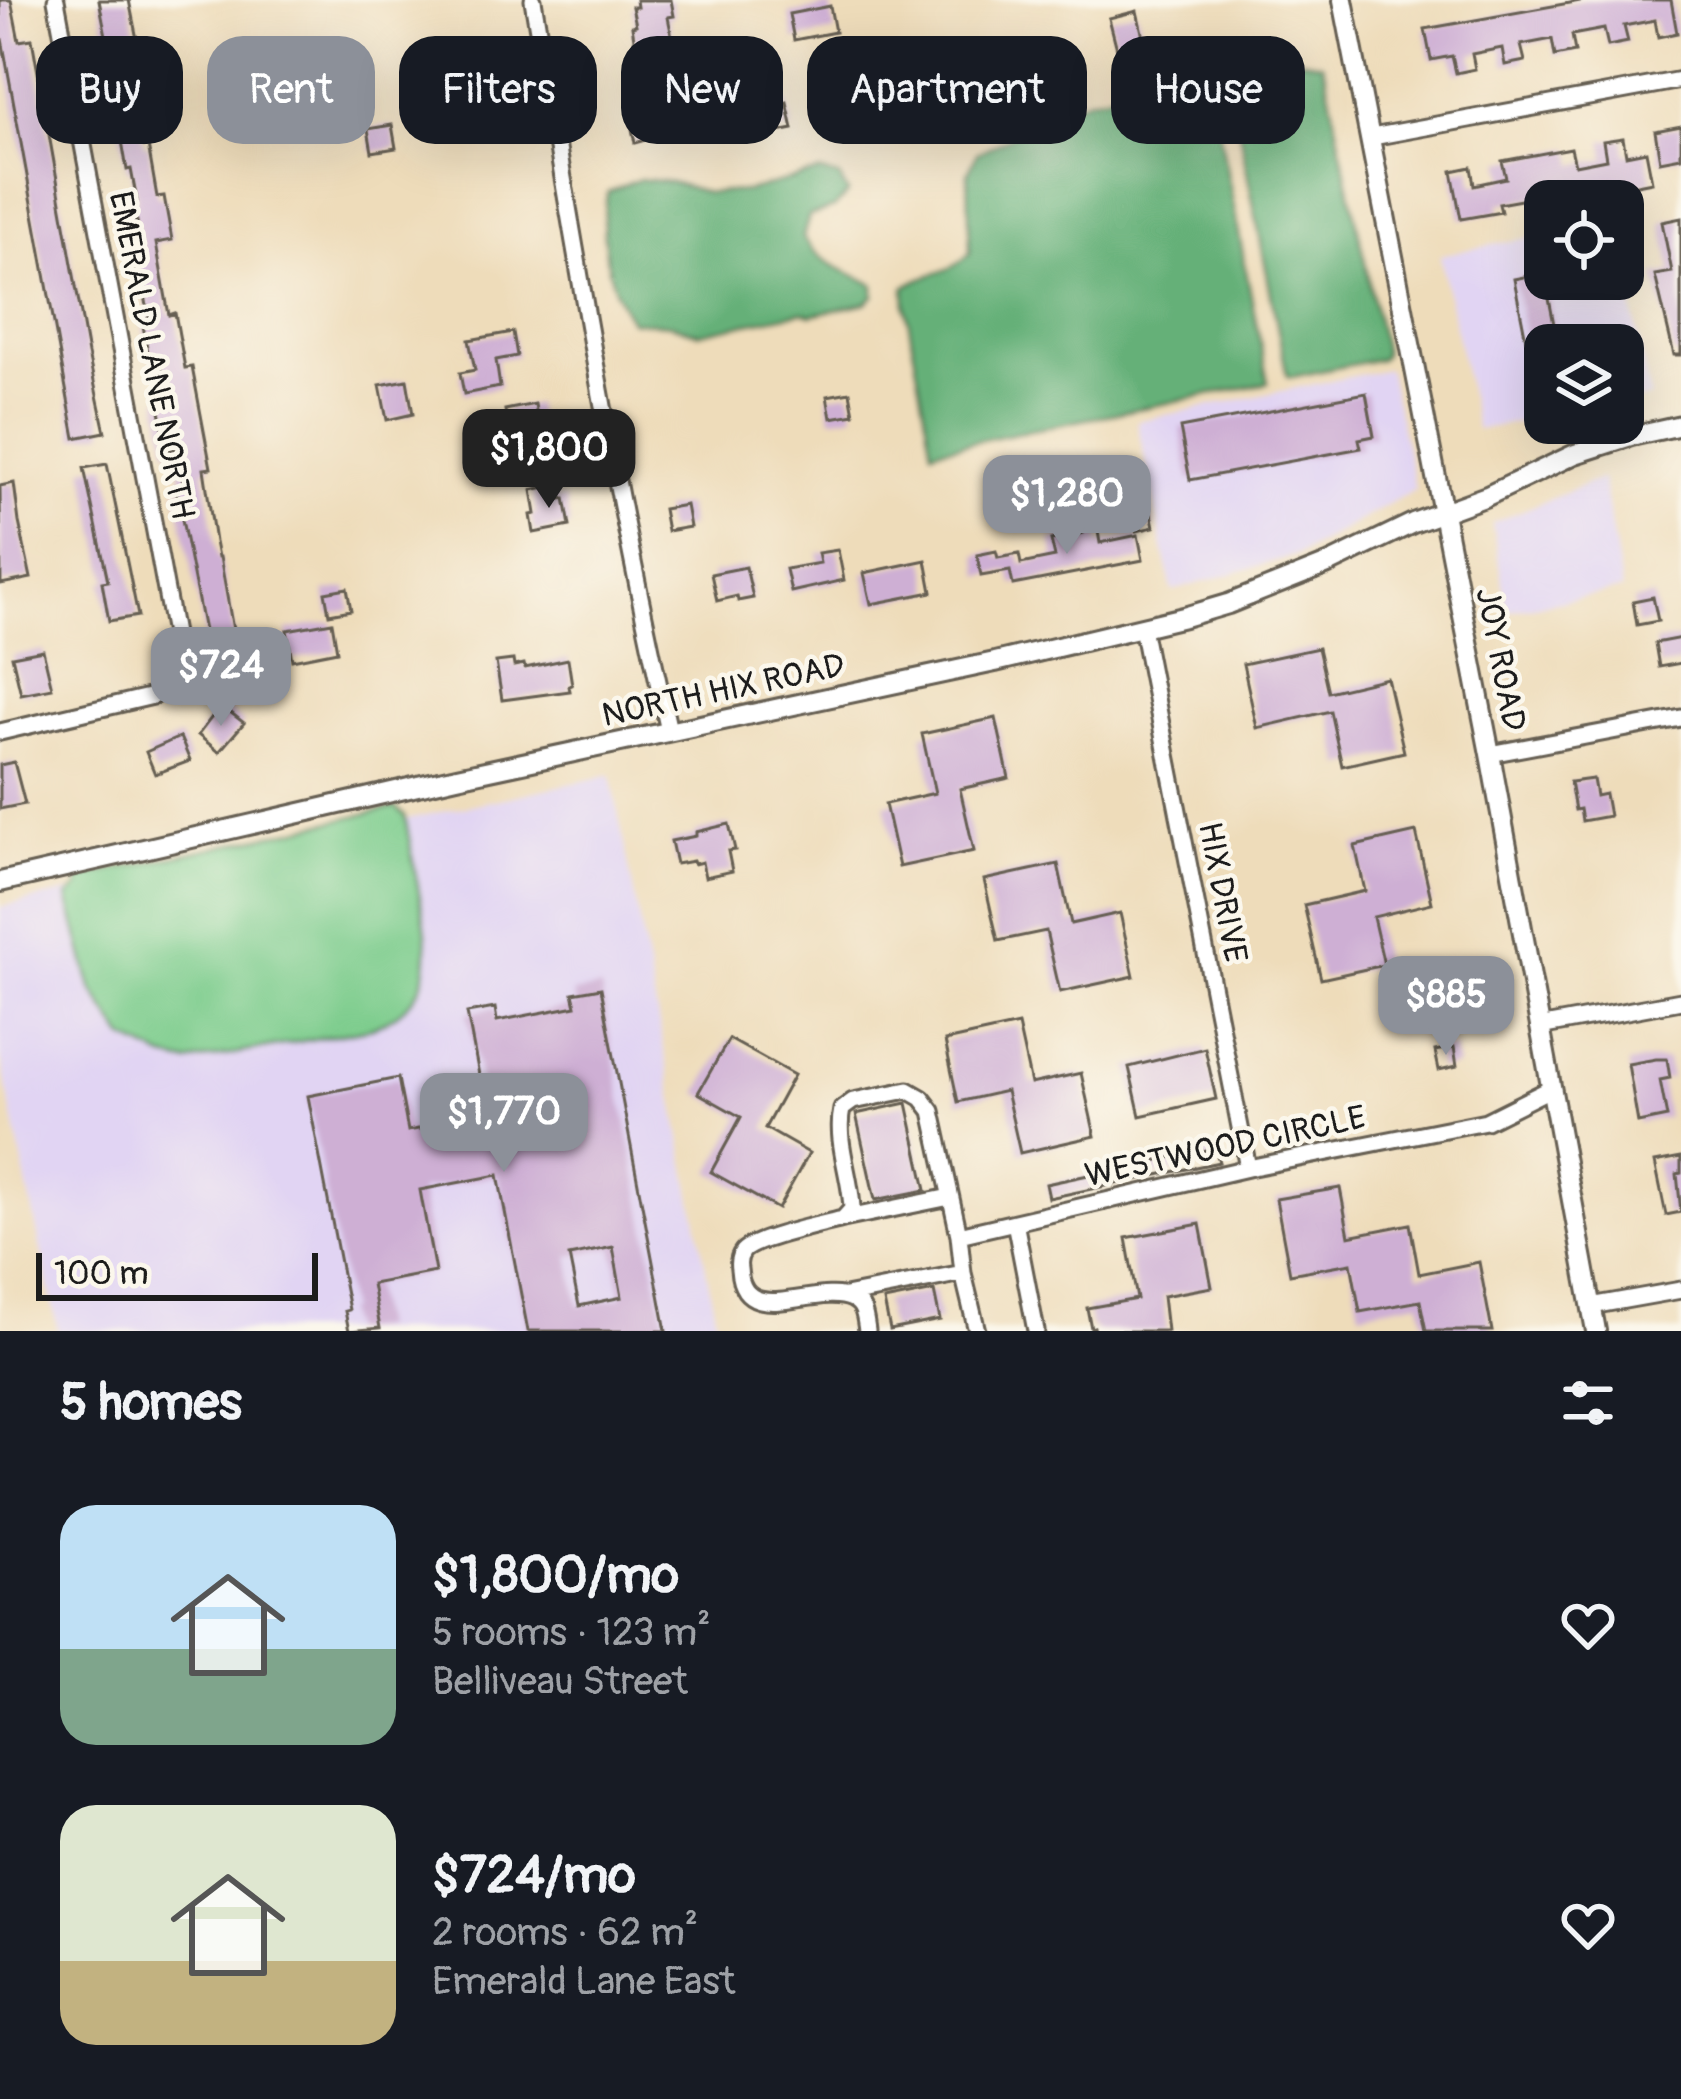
<!DOCTYPE html>
<meta charset="utf-8">
<style>
:root{--surface:#171b24;--page:#242831;--text:#f1f3f6;--muted:#9ea1a6;--accent:#8c9099}
body{margin:0;font-family:Pangolin,sans-serif;background:var(--page);color:var(--text);height:100vh;display:flex;flex-direction:column;font-size:45px;white-space:nowrap}
*{box-sizing:border-box;margin:0}
p{font-size:39px;color:var(--muted)}
.icon{flex:none;width:66px;height:66px;fill:none;stroke:currentColor;stroke-width:2;stroke-linecap:round;stroke-linejoin:round}
.map{position:relative;height:1331px;overflow:hidden}
.details{display:flex;flex-direction:column;background:var(--surface);flex:1}
.details>*{flex:none}
.top-card{position:absolute;left:36px;top:36px;width:1611px;height:108px;display:flex;gap:24px}
.buttons{position:absolute;left:1524px;top:180px;display:grid;gap:24px}
.buttons a{display:grid;place-items:center;width:120px;height:120px;border-radius:24px;background:var(--surface);box-shadow:0 12px 48px #0002;font-size:60px}
.scale{position:absolute;left:36px;bottom:30px;width:282px;box-sizing:border-box;padding-left:12px;border:6px solid #1c1c1c;border-top:0;font-size:33px;line-height:42px;white-space:nowrap;color:#1c1c1c;-webkit-text-stroke:9px #fbf7ec;paint-order:stroke}
.price{position:absolute;translate:-50% -102px;padding:0 27px;border-radius:24px;background:var(--accent);color:#fff;font-size:39px;line-height:78px;filter:drop-shadow(0 3px 6px #0008)}
.price::after{content:'';position:absolute;left:50%;top:72px;width:36px;height:27px;margin-left:-18px;background:inherit;clip-path:polygon(0 0,100% 0,50% 100%)}
.price.on{background:#222;color:#fff}
ul{padding:0;list-style:none}
li{display:flex;align-items:center;gap:36px;height:300px;padding:0 60px}
li span{display:grid;place-items:center;flex:none;width:336px;height:240px;border-radius:36px;color:#555}
li>.icon{margin-inline-start:auto}
span .icon{width:144px;height:144px;fill:#fffc;stroke-width:1}
li b{font-size:51px}
h2{display:flex;justify-content:space-between;align-items:center;height:144px;padding:0 60px;font-size:51px}
.tag{padding:0 42px;border-radius:36px;background:var(--surface);box-shadow:0 12px 48px #0002;font-size:42px;line-height:108px}
.tag.on{background:var(--accent);color:#fff}
.map>svg:first-child{display:block}
.built{fill:#e1d4f3}
.green{fill:#7ccc8c;stroke:#4c7454;stroke-width:3}
.forest{fill:#65b078;stroke:#40664a;stroke-width:3}
.building{fill:#ceafd4;fill-rule:evenodd}
.lines{fill:none;stroke-linecap:round;stroke-linejoin:round}
.minor-casing{stroke:#665f53;stroke-width:21}
.tertiary-casing{stroke:#665f53;stroke-width:24}
.minor{stroke:#fff;stroke-width:15}
.tertiary{stroke:#fff;stroke-width:18}
.labels{text-anchor:middle;stroke-width:9;stroke-linejoin:round;paint-order:stroke}
.street-label{font-size:33px;fill:#1c1c1c;stroke:#fbf7ec}
</style>
<div class="map">
<svg width="1681" height="1331" viewBox="0 0 1681 1331">
<rect width="100%" height="100%" fill="#fbf7ec"/>
<filter id="ink" filterUnits="userSpaceOnUse"><feTurbulence type="fractalNoise" baseFrequency=".00833" numOctaves="2"/><feDisplacementMap in="SourceGraphic" scale="24" xChannelSelector="R" yChannelSelector="G"/><feConvolveMatrix kernelMatrix="1 2 1 2 8 2 1 2 1" color-interpolation-filters="sRGB"/></filter>
<filter id="wash" filterUnits="userSpaceOnUse"><feTurbulence type="fractalNoise" baseFrequency=".004" numOctaves="4" result="noise"/><feDisplacementMap in="SourceGraphic" scale="48" xChannelSelector="R" yChannelSelector="G"/><feGaussianBlur stdDeviation="2.7" result="paint"/><feColorMatrix in="noise" values="0 0 0 0 0 0 0 0 0 0 0 0 0 0 0 0 0 1.4 0 .05"/><feComposite in="paint" operator="in"/></filter>
<g filter="url(#wash)">
<rect width="100%" height="100%" fill="#eedcba"/>
<path class="built" d="M1545,235V279H1623V259L1650,398L1623,403V345H1545V417L1476,430L1440,255Z
M1388,369L1415,489L1300,554L1172,591L1137,421Z
M1602,478L1622,590L1507,611L1492,523Z
M611,775L718,1331H58L0,1055V907Z"/>
<path class="green" d="M396,807L405,816C410,842 414,867 419,892C431,953 439,1000 371,1028L187,1063L165,1058L124,1038L92,989L68,897L79,887L78,878Z"/>
<path class="forest" d="M1274,55L1322,63L1326,75L1384,354L1380,359L1292,377L1287,376L1232,95L1230,73L1232,66Z
M1204,79L1212,94L1268,383L932,450L906,308L905,287C929,270 947,277 970,253L968,173L977,153L1087,99L1176,80Z
M820,172L839,177L848,193L834,208L809,216L803,237C820,264 846,271 874,284V296L866,303L811,315L802,312L700,333L670,324L631,321C608,286 597,233 608,192L640,179L671,182L707,193L747,191Z"/>
<g id="blocks">
<path class="building" d="M0,0H11L19,41L32,39L88,354L105,432L75,438L0,28Z
M99,0H129L142,64L129,66L144,146L148,145L157,197L164,196L172,240L156,243L169,315L175,313L185,368L192,367L211,468L204,469L215,542L218,557H220L237,652L252,651L254,692L222,693V638L206,641L176,489L184,488L176,449L167,450L158,399L167,397L159,356L149,358L142,320L149,318L143,283L138,284L135,264L145,262L137,221L128,223L124,203L137,201L131,169L127,170L120,129L110,130L108,117L103,111L93,54L109,51Z
M636,0H671L674,16L668,17L672,37L635,44L632,26L636,25L632,7H637Z
M1586,0H1671L1677,33L1658,37L1655,20L1624,26L1628,42L1608,46L1604,29L1572,35L1575,52L1555,56L1552,39L1521,45L1525,61L1505,65L1502,48L1472,54L1475,69L1456,73L1452,56L1431,60L1425,29Z
M830,6L835,32L794,40L789,14Z
M1137,11L1145,46L1118,53L1109,18Z
M680,69L683,86L693,84L697,103L687,105L692,127L635,143L630,120L644,117L636,78Z
M438,70L445,105L418,110L412,76Z
M787,102L793,129L758,136L752,110Z
M392,125L396,148L372,152L368,129Z
M1681,126V157L1660,161L1655,131Z
M1623,138L1626,155L1646,151L1652,182L1561,200L1560,193L1499,204L1501,212L1461,219L1452,171L1471,167L1474,185L1506,178L1502,161L1571,148L1575,165L1606,159L1603,141Z
M1681,218V355H1674L1655,275L1672,272L1662,222Z
M1544,273L1558,345H1545V400L1538,401L1514,279Z
M513,332L517,356L496,360L500,387L464,394L460,373L475,370L469,340Z
M407,380L413,414L387,420L380,385Z
M850,392L854,414L831,418L827,396Z
M1366,393L1374,436L1359,439L1361,448L1190,480L1180,428Z
M535,404L539,429L549,427L552,447L504,456L499,429L508,427L505,410Z
M107,464L138,616L109,621L102,582L108,581L84,468Z
M14,483L19,522L31,578L1,584L0,486Z
M554,485L557,500L565,498L570,526L534,533L531,515L536,514L532,490Z
M686,505L690,527L667,531L663,509Z
M1150,508L1154,527L1137,531L1133,512Z
M1096,520L1100,543L1138,535L1143,560L1013,585L1010,571L981,576L977,555L996,551L998,558L1019,554L1021,564L1055,557L1051,540L1083,533L1081,522Z
M838,550L844,580L791,592L786,569L820,563L818,553Z
M926,560L932,592L871,604L864,573Z
M746,567L753,598L738,601L737,596L717,601L711,574Z
M347,588L351,610L329,614L325,592Z
M1653,597L1658,621L1637,625L1633,601Z
M332,622L337,651L292,660L287,630Z
M1681,638V663L1659,667L1655,643Z
M1318,648L1328,692L1387,678L1404,752L1342,766L1330,711L1257,728L1243,664Z
M43,650L52,688L21,694L12,656Z
M568,659L572,685L569,686L570,691L502,700L496,662L513,660L514,666L524,664L525,668Z
M221,705L244,723L219,752L198,735Z
M996,718L1009,778L960,789L974,851L899,867L885,804L935,793L922,734Z
M180,737L190,761L155,774L146,752Z
M14,762L25,804L0,809V765Z
M1593,779L1596,796L1605,794L1609,816L1582,821L1580,809L1575,810L1570,782Z
M729,824L735,850L728,851L732,871L705,877L702,862L694,864L693,861L676,864L671,841L696,836V832Z
M1416,832L1432,903L1373,917L1384,965L1321,979L1304,905L1365,891L1355,846Z
M1058,864L1071,924L1120,913L1134,976L1060,992L1046,931L998,941L984,880Z
M601,988L666,1331H528L498,1175L420,1190L435,1272L372,1284L380,1328L349,1331L345,1311L349,1310L308,1096L398,1078L408,1131L487,1116L467,1013L495,1008L497,1021L576,1006L573,993ZM613,1247L622,1297L579,1306L569,1256Z
M1455,999L1462,1032L1444,1036L1437,1002Z
M1018,1025L1031,1084L1081,1073L1095,1136L1020,1153L1006,1091L958,1102L945,1041Z
M729,1039L794,1075L765,1128L809,1153L778,1209L711,1172L741,1117L698,1093Z
M1454,1047L1457,1066L1439,1070L1435,1051Z
M1205,1048L1216,1099L1140,1116L1129,1067Z
M1656,1059H1667L1670,1078L1660,1080L1667,1117L1638,1123L1628,1064Z
M907,1103L926,1190L875,1200L856,1114Z
M1215,1148L1219,1162L1049,1198L1046,1184Z
M1681,1157V1173L1677,1174L1681,1212L1666,1215L1655,1162Z
M1340,1188L1349,1236L1410,1224L1419,1274L1479,1262L1492,1331H1426L1420,1301L1360,1312L1351,1263L1290,1274L1276,1199Z
M1200,1224L1212,1287L1163,1296L1167,1331H1095L1094,1327L1091,1328L1087,1308L1137,1299L1126,1238Z
M934,1291L940,1320L890,1330L884,1301Z"/>
</g>
</g>
<g filter="url(#ink)">
<use href="#blocks" fill-opacity="0" stroke="#665f53" stroke-width="3"/>
<g class="lines">
<defs>
<path id="minor" d="M533,0C574,244 614,489 669,731
M1372,137L1681,80
M1142,627L1248,1168
M0,732L153,696C171,683 177,672 177,650L56,0
M1490,754L1681,718
M1539,1027L1681,1001
M843,1219L950,1197
M1015,1222L1036,1331
M845,1296L963,1273
M1591,1306L1681,1290
M867,1331C865,1318 865,1305 852,1299C817,1282 743,1331 739,1269C738,1263 739,1256 743,1251C755,1238 823,1224 843,1219L852,1209C851,1176 835,1141 842,1109L853,1101L908,1090L922,1098L932,1111L959,1235
M977,1331L963,1273L959,1235L1248,1168L1486,1121L1550,1089"/>
<path id="tertiary" d="M1343,0L1490,754L1596,1331
M0,882L457,777L995,662L1184,617L1228,604L1328,564L1413,523L1487,496L1575,454L1631,436L1681,425"/>
</defs>
<use href="#minor" class="minor-casing"/>
<use href="#tertiary" class="tertiary-casing"/>
<use href="#minor" class="minor"/>
<use href="#tertiary" class="tertiary"/>
</g>
</g>
<g class="labels">
<g class="street-label">
<text transform="translate(153 355) rotate(79)" y="12">EMERALD LANE NORTH</text>
<text transform="translate(1502 659) rotate(79)" y="12">JOY ROAD</text>
<text transform="translate(723 689) rotate(-12)" y="12">NORTH HIX ROAD</text>
<text transform="translate(1224 892) rotate(79)" y="12">HIX DRIVE</text>
<text transform="translate(1225 1145) rotate(-12)" y="12">WESTWOOD CIRCLE</text>
</g>
</g>
</svg>
<div class="buttons">
<a><svg class="icon" aria-label="locate" viewBox="0 0 24 24"><circle cx="12" cy="12" r="6"/><path d="M12 2v4M12 18v4M2 12h4M18 12h4"/></svg></a>
<a><svg class="icon" aria-label="layers" viewBox="0 0 24 24"><path d="M12 4l9 5-9 5-9-5zM3 14l9 5 9-5"/></svg></a>
</div>
<div class="scale">100 m</div>
<b class="price on" style="left:549px;top:511px">$1,800</b>
<b class="price" style="left:1067px;top:557px">$1,280</b>
<b class="price" style="left:221px;top:729px">$724</b>
<b class="price" style="left:1446px;top:1058px">$885</b>
<b class="price" style="left:504px;top:1175px">$1,770</b>
<div class="top-card">
<a class="tag">Buy</a>
<a class="tag on">Rent</a>
<a class="tag">Filters</a>
<a class="tag">New</a>
<a class="tag">Apartment</a>
<a class="tag">House</a>
</div>
</div>
<section class="details">
<h2>5 homes<svg class="icon" aria-label="filters" viewBox="0 0 24 24"><path d="M4 7h16M4 17h16"/><circle cx="9" cy="7" r="2"/><circle cx="15" cy="17" r="2"/></svg></h2>
<ul>
<li><span style="background:linear-gradient(#bfe0f5 60%,#7fa58c 0)"><svg class="icon" aria-label="home" viewBox="0 0 24 24"><path d="M3 11l9-7 9 7M6 9v11h12V9"/></svg></span><div><b>$1,800/mo</b><p>5 rooms · 123 m²</p><p>Belliveau Street</p></div><svg class="icon" aria-label="heart" viewBox="0 0 24 24"><path d="M12 20l-8-8c-3-5 5-10 8-4 3-6 11-1 8 4z"/></svg></li>
<li><span style="background:linear-gradient(#dfe7d0 65%,#c2b280 0)"><svg class="icon" aria-label="home" viewBox="0 0 24 24"><path d="M3 11l9-7 9 7M6 9v11h12V9"/></svg></span><div><b>$724/mo</b><p>2 rooms · 62 m²</p><p>Emerald Lane East</p></div><svg class="icon" aria-label="heart" viewBox="0 0 24 24"><path d="M12 20l-8-8c-3-5 5-10 8-4 3-6 11-1 8 4z"/></svg></li>
</ul>
</section>
